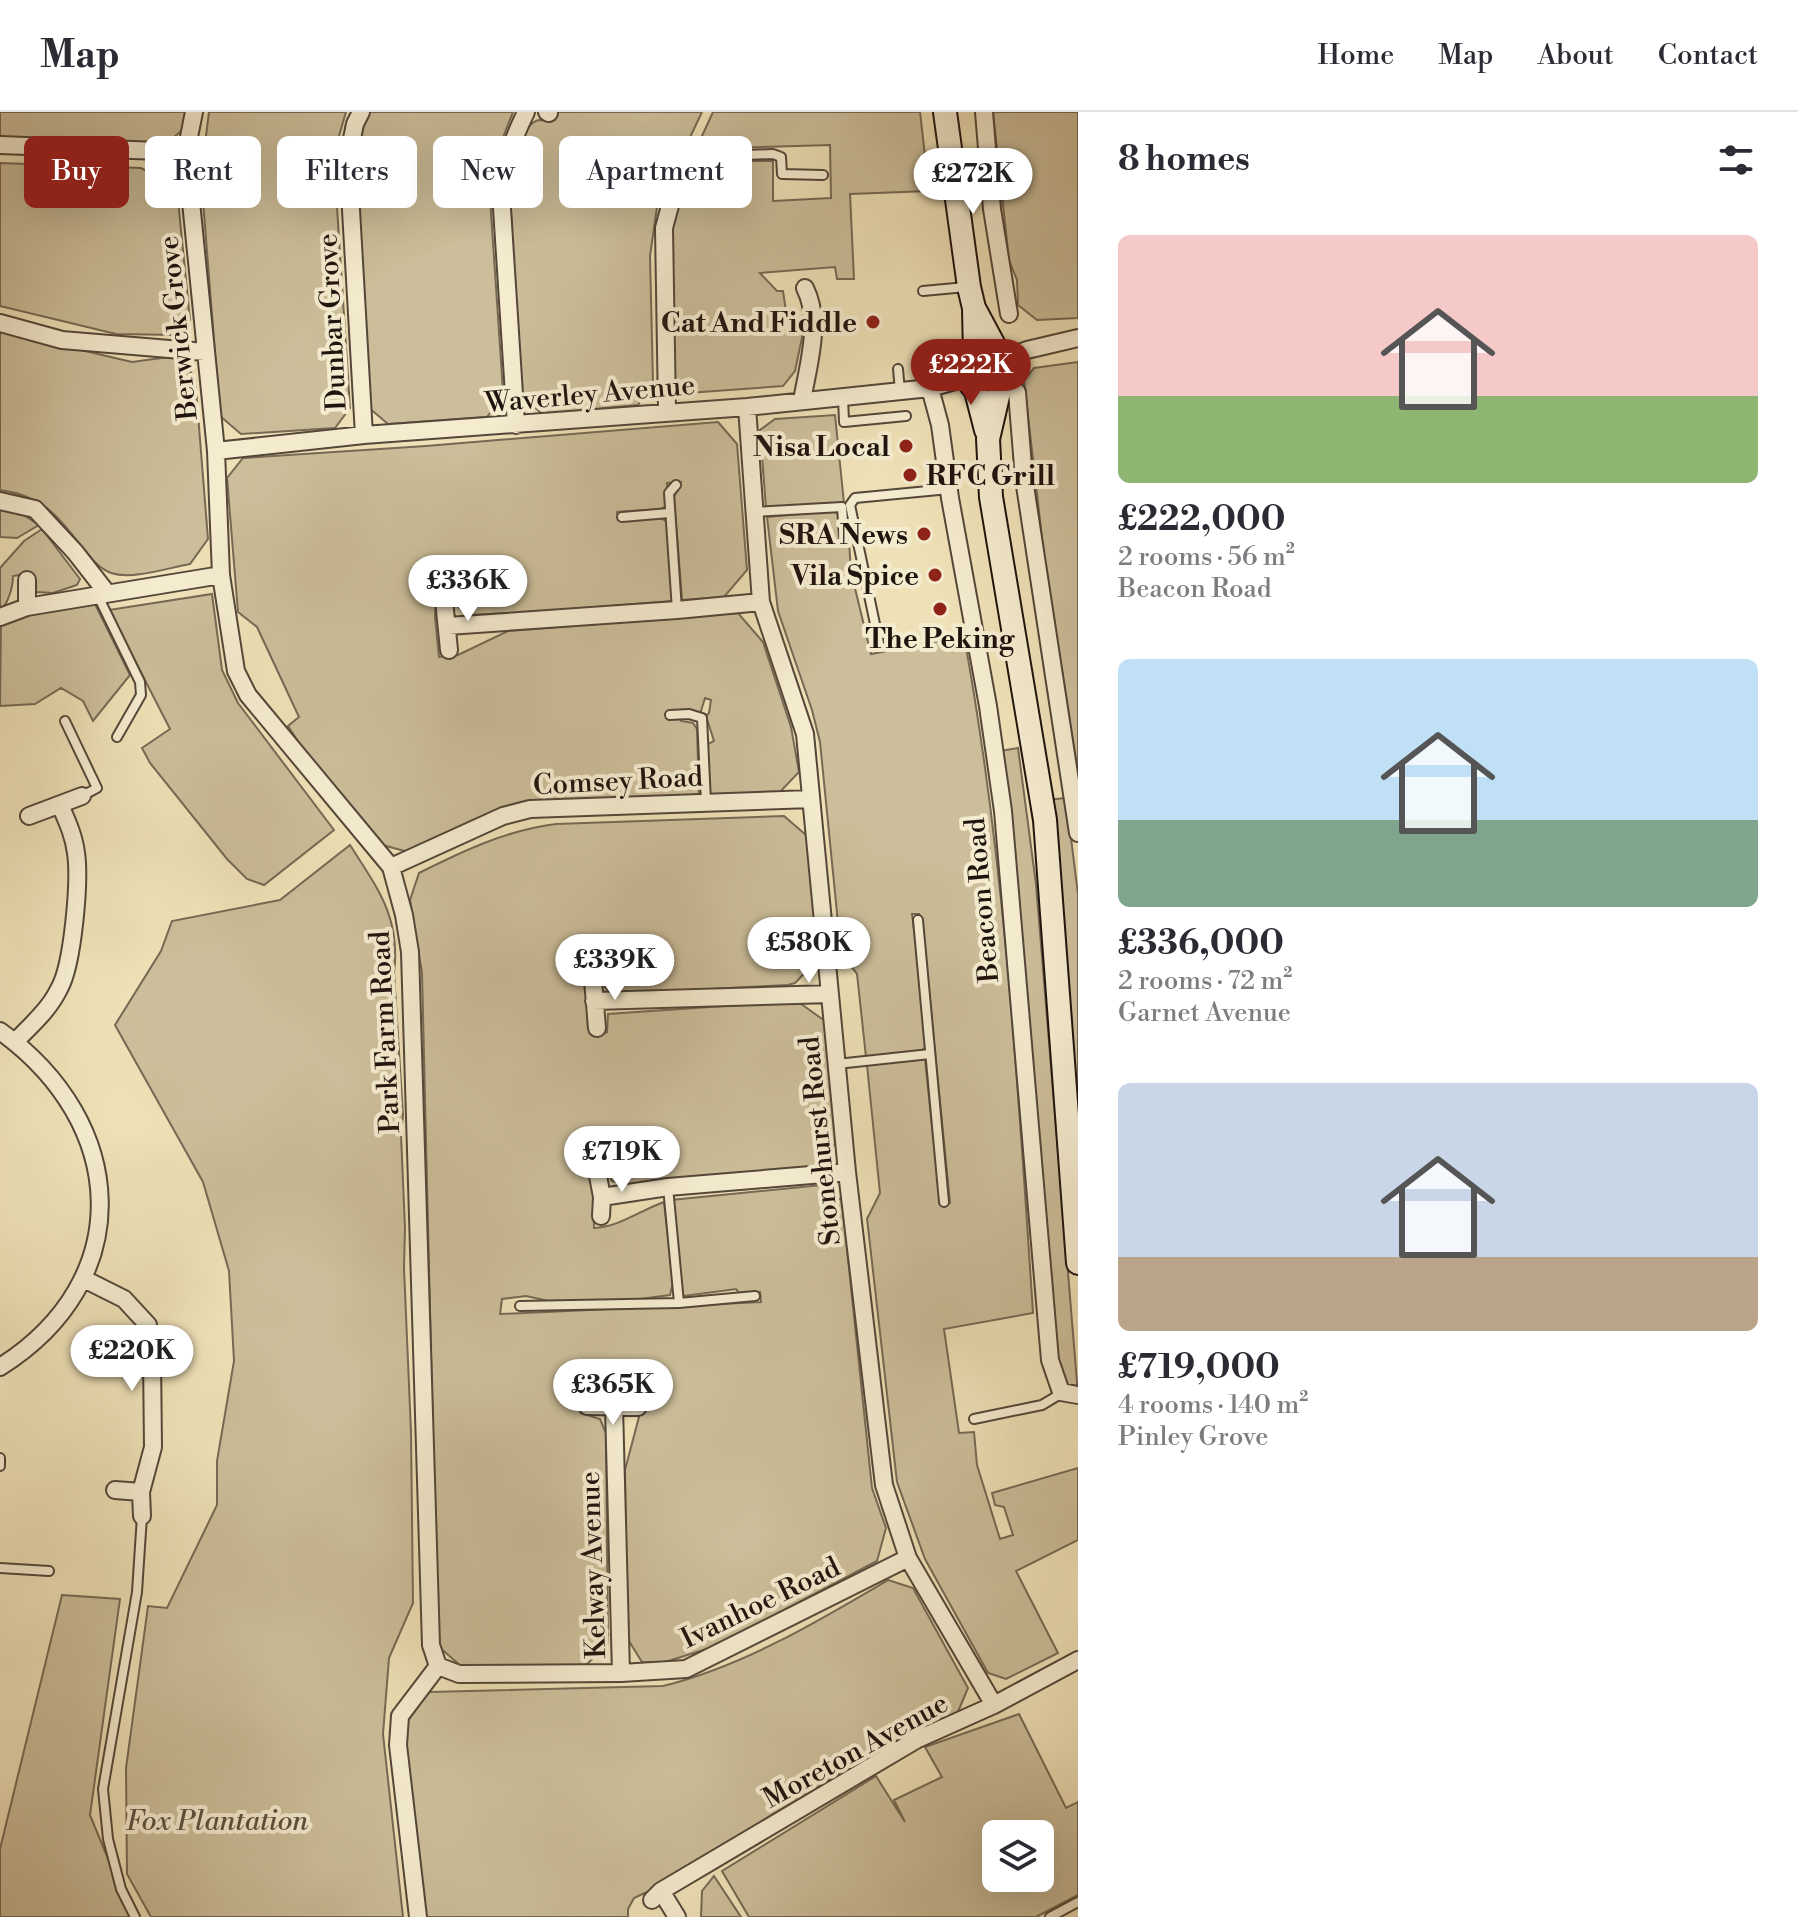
<!DOCTYPE html>
<meta charset="utf-8">
<style>
:root{--surface:#fff;--page:#f7f7f7;--text:#2b2b33;--muted:#7c7c81;--line:#e1e1e2;--accent:#8f2418}
body{margin:0;font-family:"Libre Bodoni",serif;background:var(--page);color:var(--text);height:100vh;display:flex;flex-direction:column;font-size:30px;white-space:nowrap}
*{box-sizing:border-box;margin:0}
p{font-size:26px;color:var(--muted)}
.icon{flex:none;width:44px;height:44px;fill:none;stroke:currentColor;stroke-width:2;stroke-linecap:round;stroke-linejoin:round}
.map{position:relative;flex:1;overflow:hidden}
.side{display:flex;flex-direction:column;background:var(--surface);width:720px}
.side>*{flex:none}
.hud{position:absolute;left:24px;top:24px;width:760px;height:72px;display:flex;gap:16px}
.buttons{position:absolute;left:982px;top:1708px;display:grid;gap:16px}
.buttons a{display:grid;place-items:center;width:72px;height:72px;border-radius:12px;background:var(--surface);box-shadow:0 8px 32px #0002;font-size:40px}
.price{position:absolute;translate:-50% -68px;padding:0 18px;border-radius:28px;background:#fff;color:#222;font-size:26px;line-height:52px;filter:drop-shadow(0 2px 4px #0008)}
.price::after{content:'';position:absolute;left:50%;top:48px;width:24px;height:18px;margin-left:-12px;background:inherit;clip-path:polygon(0 0,100% 0,50% 100%)}
.price.selected{background:var(--accent);color:#fff}
ul{padding:0;list-style:none}
li{display:grid;align-content:center;gap:16px;height:424px;padding:0 40px}
li span{display:grid;place-items:center;height:248px;border-radius:12px;color:#555}
li>.icon{margin-inline-start:auto}
span .icon{width:144px;height:144px;fill:#fffc;stroke-width:1}
li b{font-size:34px}
h2{display:flex;justify-content:space-between;align-items:center;height:96px;padding:0 40px;font-size:34px}
.chip{padding:0 28px;border-radius:12px;background:var(--surface);box-shadow:0 8px 32px #0002;font-size:28px;line-height:72px}
.chip.selected{background:var(--accent);color:#fff}
header{display:flex;align-items:center;gap:48px;box-sizing:border-box;height:112px;padding:0 40px;background:var(--surface);border-bottom:2px solid var(--line)}
header strong{font-size:38px}
nav{display:flex;gap:44px;margin-inline-start:auto;font-size:28px}
main{display:flex;flex:1;min-height:0}
.map>svg:first-child{display:block}
.green{fill:#ccbe9a;stroke:#766954;stroke-width:2;fill-rule:evenodd}
.lines{fill:none;stroke-linecap:round;stroke-linejoin:round}
.lane-casing{stroke:#544739;stroke-width:12}
.street-casing{stroke:#544739;stroke-width:20}
.secondary-casing{stroke:#20140f;stroke-width:26}
.lane{stroke:#f5ecd0;stroke-width:8}
.street{stroke:#f5ecd0;stroke-width:16}
.secondary{stroke:#f5ecd0;stroke-width:22}
.poi-dot{fill:#8f2418;stroke:#f5ecd0;stroke-width:3}
.labels{text-anchor:middle;stroke-width:8;stroke-linejoin:round;paint-order:stroke}
.street-label{font-size:28px;fill:#20140f;stroke:#f5ecd0}
.poi-label{font-size:28px;font-weight:bold;fill:#20140f;stroke:#f5ecd0;text-anchor:end}
.park-label{font-size:28px;font-style:italic;fill:#5c5040;stroke:#f5ecd0}
</style>
<header>
<strong>Map</strong>
<nav><a>Home</a><a>Map</a><a>About</a><a>Contact</a></nav>
</header>
<main>
<div class="map">
<svg width="1078" height="1805" viewBox="0 0 1078 1805">
<rect width="100%" height="100%" fill="#efe1b7"/>
<filter id="stains"><feTurbulence type="fractalNoise" baseFrequency=".0025" numOctaves="4"/><feColorMatrix values="0 0 0 0 .2 0 0 0 0 .09 0 0 0 0 .02 0 0 0 .5 -.17"/></filter>
<radialGradient id="worn" r=".72"><stop offset=".6" stop-color="#630" stop-opacity="0"/><stop offset="1" stop-color="#630" stop-opacity=".3"/></radialGradient>
<path class="green" d="M0,0H186L184,17L164,33L0,27Z
M209,0H346L339,24L335,64L350,296L335,316L241,322L220,304L201,64Z
M367,0H513L491,56L489,71L503,279L502,286L487,305L388,312L368,295L356,48L362,10Z
M555,0H702L657,95L650,144L653,271L638,293L542,302L521,283L509,65C513,51 522,11 539,8C539,8 551,9 552,9Z
M713,0H920L929,79L850,82L854,167H837L835,155L760,161L777,179H783L787,206L797,207L804,216L795,259L783,274L688,281L673,270L670,109L680,85H705L712,72L700,60L699,49H773V89L831,86L830,33L696,37Z
M993,0H1078V206L1037,208L1018,193L1017,168L1009,148Z
M0,51L141,56L163,68L178,88L190,208L176,223L116,222L0,194Z
M0,219L132,250L176,244L195,265L208,427L190,452C167,456 133,468 111,461C98,456 91,446 83,436C57,404 44,384 0,378Z
M1078,250V662L1044,443L1024,269L1034,256Z
M835,303L844,391L766,396L760,318L775,307Z
M718,310L737,332L747,458L724,485L682,488L674,385L681,370L667,371L669,392L661,397L617,400L618,408L661,406L667,410L673,489L535,500L467,503L456,493L454,482L436,483L435,505L439,545L458,543L508,519L738,501L763,530L791,615L799,660L778,682L706,684V633L714,629L706,604L709,601L711,588L705,586L701,599L696,602L680,604L681,609L693,611L697,617L699,684H650L576,689L408,740L379,732L301,634L288,614L299,605L257,515L238,500L227,366L243,346L426,334Z
M0,396L22,402L39,413L17,426L0,425Z
M831,399L838,401L840,430H849L851,460L871,542L964,524C1005,748 1018,974 1033,1201L944,1217L959,1321L974,1320L977,1353L1000,1427L1013,1423L1004,1395L995,1393L992,1381L1078,1356V1428L1016,1459L1058,1541L1006,1567L988,1561L925,1447L897,1370L868,1115L867,1107L880,1081L867,953L925,947L940,1091H950L922,808L919,802H912L923,888L925,935L921,940L866,945L857,862L841,841L820,630L812,598L778,499L767,405Z
M42,417L80,467L77,473L53,481L37,480L27,470L25,462L13,464C13,475 8,492 0,499V456L24,429Z
M212,482L222,558L238,591L334,718L264,773L247,767L227,747L150,651L142,636L170,617L109,498Z
M95,492L130,563L93,609L83,589L61,576L35,592L0,594L1,507Z
M1018,636L1036,772L1077,1270V1275L1067,1278L1060,1265L1049,1185L1031,929L1015,753L1000,639Z
M1066,686L1078,782V1071L1045,688Z
M784,704L806,723L813,772L817,848L795,871L788,873L610,882L603,872V860L589,859L586,874L588,916L601,923L607,920L608,902L797,889L825,909L836,1030L819,1054L629,1073L612,1069L602,1052L598,1034H586L593,1079L594,1116C619,1115 641,1098 664,1090L673,1171L670,1183L625,1189L553,1190L526,1184L502,1187L500,1202L761,1190L760,1180L739,1181L736,1177L684,1184L680,1180L671,1088L822,1073L842,1089L872,1376L886,1416L877,1449L716,1534L662,1551L642,1550L627,1526L625,1358L640,1301V1285L584,1286L581,1301L600,1307L606,1321L608,1532L586,1553L462,1555L438,1534L422,861L410,788L419,761C463,739 507,718 556,712Z
M350,733C378,777 401,806 394,861L403,1003L401,1023L405,1116L404,1156L411,1320L413,1491L389,1546L383,1622L403,1805H151L127,1762L126,1656L148,1494L167,1496L217,1393V1349L234,1249L229,1159L203,1070L115,913L161,839L172,809L280,788Z
M888,1468L913,1476L968,1576L957,1602L938,1612L923,1616L860,1648L711,1744L664,1772L634,1786L628,1797V1805H423L404,1626L407,1610L429,1580L663,1574C743,1554 817,1510 888,1468Z
M62,1483L120,1487L90,1703L132,1805H0V1737Z
M1019,1602L1066,1696L1078,1690V1783L1036,1805H749L722,1759L876,1664L905,1710L894,1688L942,1665L925,1635ZM996,1722H1040V1766H996Z
M714,1764L741,1805H701L702,1779Z"/>
<g class="lines">
<defs>
<path id="lane" d="M693,53L698,45L773,42L781,45L782,62L823,63
M923,179L966,175
M898,257L900,279
M843,285L844,310L906,304
M676,373L669,381L677,498
M755,400L842,395L844,424
M622,405L669,401
M98,484L140,570L141,583L117,625
M879,531L850,393L855,386L949,377
M670,603L689,602L702,606L706,690
M65,609L97,676L82,684
M918,808L944,1090
M837,952L930,942
M668,1075L679,1191
M520,1194L679,1191L755,1184
M974,1307L1042,1293L1062,1281
M0,1346V1354
M0,1456L49,1459
M135,1805L121,1777L108,1727L103,1677L137,1480L142,1404
M1050,1805L1078,1790"/>
<path id="street" d="M194,0L186,40L216,339L221,463L236,559L248,583L391,755L404,803L410,840L431,1533L438,1554
M361,0L355,12L348,46L364,323
M547,0L549,1
M984,0L992,97L1009,202
M0,33L186,40
M682,72L702,83
M0,211L62,228L205,240
M1004,247L1027,238L1078,226
M930,276L940,313L950,386L988,594L1003,699L1050,1248L1061,1280L1078,1283
M1017,280L1024,367L1078,721
M802,289C808,253 822,210 805,176
M747,295L761,490L805,622L847,1060L884,1373L908,1446L994,1593
M667,299L664,116L671,90L693,53
M516,313L501,81C504,51 513,27 526,0
M216,339L364,323L747,295L930,276L966,266
M0,389L35,397L75,440L107,481
M444,488L449,538
M27,495V468
M0,505L27,495L221,463
M448,514L677,498L761,490
M29,704L82,684
M391,755L503,704L530,697L811,687
M593,868L597,916
M594,889L830,882
M0,919C128,1011 138,1168 0,1255
M15,930C31,913 49,898 59,877C73,853 80,769 76,741C74,724 67,709 60,693
M598,1064L602,1085L601,1104
M602,1085L668,1075L847,1060
M84,1167L124,1187L148,1213L152,1247L153,1335L141,1380L142,1404
M587,1294L638,1295
M614,1295L621,1561
M115,1378L141,1380
M438,1554L459,1562L621,1561L686,1557L908,1446
M661,1779L677,1805
M652,1788L661,1779L916,1628L994,1593L1078,1548
M418,1805L398,1633L400,1604L438,1554"/>
<path id="secondary" d="M945,0L969,175L974,196L975,243
M974,196L1005,254L988,327L991,385L1045,708L1078,1151
M986,318L976,279L966,266C968,251 972,240 988,238"/>
</defs>
<use href="#lane" class="lane-casing"/>
<use href="#street" class="street-casing"/>
<use href="#secondary" class="secondary-casing"/>
<use href="#lane" class="lane"/>
<use href="#street" class="street"/>
<use href="#secondary" class="secondary"/>
</g>
<g class="poi-dot">
<circle cx="873" cy="210" r="8"/>
<circle cx="906" cy="334" r="8"/>
<circle cx="910" cy="363" r="8"/>
<circle cx="924" cy="422" r="8"/>
<circle cx="935" cy="463" r="8"/>
<circle cx="940" cy="497" r="8"/>
</g>
<g class="labels">
<g class="street-label">
<text transform="translate(331 210) rotate(-93)" y="10">Dunbar Grove</text>
<text transform="translate(177 216) rotate(-96)" y="10">Berwick Grove</text>
<text transform="translate(590 281) rotate(-5)" y="10">Waverley Avenue</text>
<text transform="translate(618 668) rotate(-3)" y="10">Comsey Road</text>
<text transform="translate(981 788) rotate(-95)" y="10">Beacon Road</text>
<text transform="translate(384 920) rotate(-93)" y="10">Park Farm Road</text>
<text transform="translate(819 1029) rotate(-96)" y="10">Stonehurst Road</text>
<text transform="translate(592 1453) rotate(-92)" y="10">Kelway Avenue</text>
<text transform="translate(760 1490) rotate(-26)" y="10">Ivanhoe Road</text>
<text transform="translate(855 1638) rotate(-29)" y="10">Moreton Avenue</text>
</g>
<g class="poi-label">
<text x="857" y="220">Cat And Fiddle</text>
<text x="890" y="344">Nisa Local</text>
<text x="926" y="373" text-anchor="start">RFC Grill</text>
<text x="908" y="432">SRA News</text>
<text x="919" y="473">Vila Spice</text>
<text x="940" y="536" text-anchor="middle">The Peking</text>
</g>
<g class="park-label">
<text x="217" y="1718">Fox Plantation</text>
</g>
</g>
<rect width="100%" height="100%" filter="url(#stains)"/>
<rect width="100%" height="100%" fill="url(#worn)"/>
</svg>
<div class="buttons">
<a><svg class="icon" aria-label="layers" viewBox="0 0 24 24"><path d="M12 4l9 5-9 5-9-5zM3 14l9 5 9-5"/></svg></a>
</div>
<b class="price" style="left:973px;top:104px">£272K</b>
<b class="price selected" style="left:971px;top:295px">£222K</b>
<b class="price" style="left:468px;top:511px">£336K</b>
<b class="price" style="left:809px;top:873px">£580K</b>
<b class="price" style="left:615px;top:890px">£339K</b>
<b class="price" style="left:622px;top:1082px">£719K</b>
<b class="price" style="left:132px;top:1281px">£220K</b>
<b class="price" style="left:613px;top:1315px">£365K</b>
<div class="hud">
<a class="chip selected">Buy</a>
<a class="chip">Rent</a>
<a class="chip">Filters</a>
<a class="chip">New</a>
<a class="chip">Apartment</a>
</div>
</div>
<section class="side">
<h2>8 homes<svg class="icon" aria-label="filters" viewBox="0 0 24 24"><path d="M4 7h16M4 17h16"/><circle cx="9" cy="7" r="2"/><circle cx="15" cy="17" r="2"/></svg></h2>
<ul>
<li><span style="background:linear-gradient(#f6c9c9 65%,#8fb573 0)"><svg class="icon" aria-label="home" viewBox="0 0 24 24"><path d="M3 11l9-7 9 7M6 9v11h12V9"/></svg></span><div><b>£222,000</b><p>2 rooms · 56 m²</p><p>Beacon Road</p></div></li>
<li><span style="background:linear-gradient(#bfe0f5 65%,#7fa58c 0)"><svg class="icon" aria-label="home" viewBox="0 0 24 24"><path d="M3 11l9-7 9 7M6 9v11h12V9"/></svg></span><div><b>£336,000</b><p>2 rooms · 72 m²</p><p>Garnet Avenue</p></div></li>
<li><span style="background:linear-gradient(#c9d6e8 70%,#b9a48a 0)"><svg class="icon" aria-label="home" viewBox="0 0 24 24"><path d="M3 11l9-7 9 7M6 9v11h12V9"/></svg></span><div><b>£719,000</b><p>4 rooms · 140 m²</p><p>Pinley Grove</p></div></li>
</ul>
</section>
</main>
